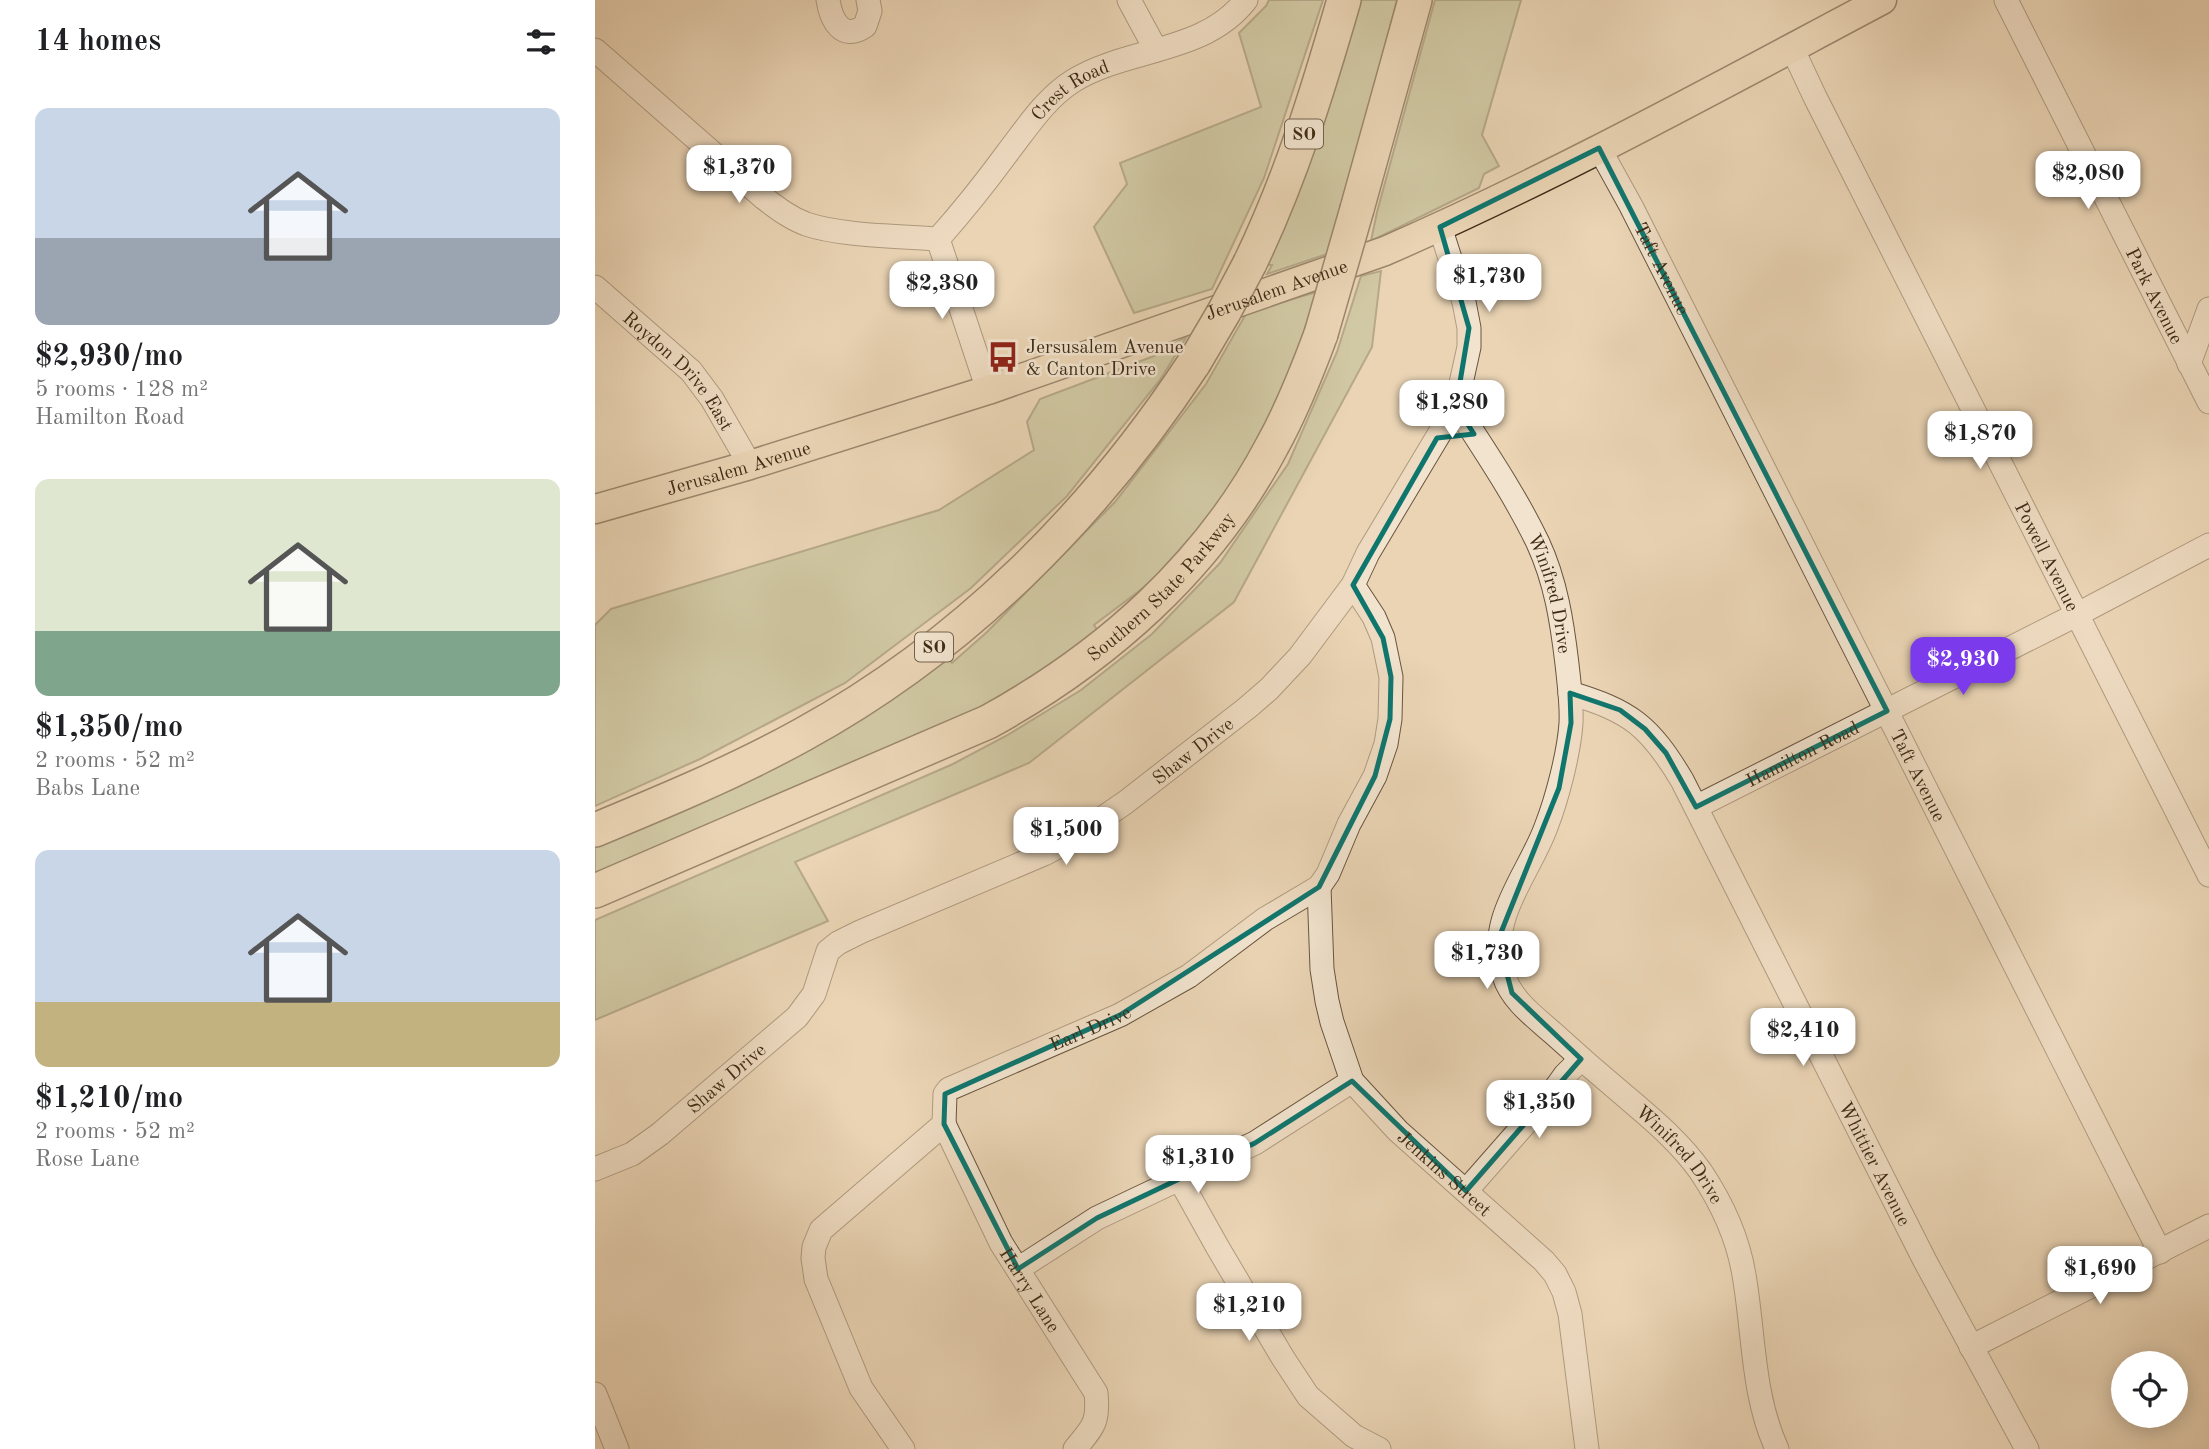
<!DOCTYPE html>
<meta charset="utf-8">
<style>
:root{--surface:#fff;--page:#f2f2f2;--text:#202124;--muted:#757577;--accent:#7c3aed}
body{margin:0;font-family:"Old Standard TT",serif;background:var(--page);color:var(--text);height:100vh;display:flex;flex-direction:column;font-size:26px;white-space:nowrap}
*{box-sizing:border-box;margin:0}
p{font-size:23px;color:var(--muted)}
.icon{flex:none;width:38px;height:38px;fill:none;stroke:currentColor;stroke-width:2;stroke-linecap:round;stroke-linejoin:round}
.map{position:relative;flex:1;overflow:hidden}
.details{display:flex;flex-direction:column;background:var(--surface);width:595px}
.details>*{flex:none}
.tools{position:absolute;left:1516px;top:1351px;display:grid;gap:14px}
.tools a{display:grid;place-items:center;width:77px;height:77px;border-radius:50%;background:var(--surface);box-shadow:0 4px 18px #0003;font-size:35px}
.price{position:absolute;translate:-50% -60px;padding:0 16px;border-radius:14px;background:#fff;color:#222;font-size:23px;line-height:46px;filter:drop-shadow(0 2px 4px #0008)}
.price::after{content:'';position:absolute;left:50%;top:42px;width:21px;height:16px;margin-left:-10px;background:inherit;clip-path:polygon(0 0,100% 0,50% 100%)}
.price.selected{background:var(--accent);color:#fff}
ul{padding:0;list-style:none}
li{display:grid;align-content:center;gap:14px;height:371px;padding:0 35px}
li span{display:grid;place-items:center;height:217px;border-radius:14px;color:#555}
li>.icon{margin-inline-start:auto}
span .icon{width:126px;height:126px;fill:#fffc;stroke-width:1}
li b{font-size:30px}
h2{display:flex;justify-content:space-between;align-items:center;height:84px;padding:0 35px;font-size:30px}
main{display:flex;flex:1;min-height:0}
.map>svg:first-child{display:block}
.green{fill:#b4bd90;stroke:#797453;stroke-width:2}
.lines{fill:none;stroke-linecap:round;stroke-linejoin:round}
.minor-casing{stroke:#69553e;stroke-width:25}
.major-casing{stroke:#3e2b16;stroke-width:31}
.highway-casing{stroke:#3e2b16;stroke-width:36}
.minor{stroke:#f1e3ce;stroke-width:23}
.major{stroke:#ead4b4;stroke-width:28}
.highway{stroke:#ead4b4;stroke-width:33}
.highway-bridge-casing{stroke:#3e2b16;stroke-width:36;stroke-linecap:butt}
.highway-bridge{stroke:#ead4b4;stroke-width:33}
.marked{fill:none;stroke:#0f766e;stroke-width:5;stroke-linejoin:round}
.labels{text-anchor:middle;stroke-width:5;stroke-linejoin:round;paint-order:stroke}
.shield{fill:#f1e3ce;stroke:#74624d;stroke-width:2}
.shield-label{font-size:18px;font-weight:bold;fill:#3e2b16}
.street-label{font-size:19px;fill:#3e2b16;stroke:#f1e3ce}
.poi-label{font-size:19px;fill:#3e2b16;stroke:#f1e3ce;text-anchor:start}
</style>
<main>
<section class="details">
<h2>14 homes<svg class="icon" aria-label="filters" viewBox="0 0 24 24"><path d="M4 7h16M4 17h16"/><circle cx="9" cy="7" r="2"/><circle cx="15" cy="17" r="2"/></svg></h2>
<ul>
<li><span style="background:linear-gradient(#c9d6e8 60%,#9aa5b1 0)"><svg class="icon" aria-label="home" viewBox="0 0 24 24"><path d="M3 11l9-7 9 7M6 9v11h12V9"/></svg></span><div><b>$2,930/mo</b><p>5 rooms · 128 m²</p><p>Hamilton Road</p></div></li>
<li><span style="background:linear-gradient(#dfe7d0 70%,#7fa58c 0)"><svg class="icon" aria-label="home" viewBox="0 0 24 24"><path d="M3 11l9-7 9 7M6 9v11h12V9"/></svg></span><div><b>$1,350/mo</b><p>2 rooms · 52 m²</p><p>Babs Lane</p></div></li>
<li><span style="background:linear-gradient(#c9d6e8 70%,#c2b280 0)"><svg class="icon" aria-label="home" viewBox="0 0 24 24"><path d="M3 11l9-7 9 7M6 9v11h12V9"/></svg></span><div><b>$1,210/mo</b><p>2 rooms · 52 m²</p><p>Rose Lane</p></div></li>
</ul>
</section>
<div class="map">
<svg width="1614" height="1449" viewBox="0 0 1614 1449">
<rect width="100%" height="100%" fill="#ead4b4"/>
<filter id="stains"><feTurbulence type="fractalNoise" baseFrequency=".00286" numOctaves="4"/><feColorMatrix values="0 0 0 0 .2 0 0 0 0 .09 0 0 0 0 .02 0 0 0 .5 -.17"/></filter>
<radialGradient id="worn" r=".72"><stop offset=".6" stop-color="#630" stop-opacity="0"/><stop offset="1" stop-color="#630" stop-opacity=".3"/></radialGradient>
<path class="green" d="M674,0H728L669,178L617,289L539,313L499,227L532,184L525,163L666,107L644,33L671,6Z
M761,0H802L774,108L732,254L672,274L677,265H669Z
M840,0H926L887,135L904,166L889,174L884,188L776,241L782,212Z
M786,271L777,347L639,602L434,763L200,862L233,921L0,1020V920L358,764L411,736L486,690L557,634L625,563L693,464L742,352L766,276Z
M722,292L684,407L624,505L556,582L499,625L505,634L429,688L0,874V846L353,656L357,663L392,632L520,502L611,384L652,312Z
M592,336L565,380L472,496L376,588L250,683L105,759L0,806V625L16,609L344,510L439,450L432,422L445,399L559,356Z"/>
<g class="lines">
<defs>
<g id="minor">
<path d="M233,0C236,20 247,42 270,26L275,11L273,0"/>
<path d="M534,0L561,50"/>
<path id="s1" d="M1411,0L1614,402"/>
<path id="s2" d="M1197,48L1220,97L1614,875"/>
<path d="M0,50L169,198C182,208 195,218 211,224C246,236 305,236 343,239"/>
<path id="s3" d="M1004,148L1036,206L1565,1252"/>
<path id="s4" d="M343,239C368,211 391,182 413,152C433,126 451,98 478,81C533,47 609,54 651,0"/>
<path d="M343,239L393,390"/>
<path id="s5" d="M0,287L96,371L117,399L155,465"/>
<path d="M1594,364L1614,309"/>
<path id="s6" d="M861,406C890,451 920,495 943,543C961,582 967,622 972,664C974,683 977,704 976,723C974,753 962,799 951,827C933,876 890,920 909,976C917,1001 940,1017 959,1034C982,1055 1006,1076 1030,1096C1057,1119 1085,1142 1106,1172C1126,1202 1143,1238 1149,1275C1159,1332 1157,1395 1182,1449"/>
<path id="s7" d="M975,693C1035,711 1054,725 1087,780L1330,1261L1432,1449"/>
<path id="s8" d="M1101,807L1483,614L1614,545"/>
<path id="s9" d="M724,887L727,969L732,1001L737,1022L757,1081L803,1131L949,1261L960,1274L969,1292L975,1314L992,1449"/>
<path id="s10" d="M349,1124L406,1243L501,1393C504,1423 498,1427 480,1449"/>
<path id="s11" d="M0,1169L37,1154L65,1134L202,1017L219,994L233,951L243,943L265,932L449,854L477,839L531,802L652,708L674,689L705,656L758,585L773,553L861,406L874,347V328L869,302L845,227"/>
<path d="M585,1180L623,1248L688,1358L713,1396L759,1436L784,1449"/>
<path d="M871,1191L957,1093L970,1075L986,1059"/>
<path d="M423,1269L502,1218L660,1143L757,1081"/>
<path d="M1376,1347L1614,1226"/>
<path d="M0,1394L22,1449"/>
<path id="s12" d="M308,1449L266,1388L221,1279L218,1258L219,1247L226,1230L349,1124L350,1094L354,1089L525,1015L594,976L670,919L724,887L733,874L754,824L780,776L791,744L795,719L796,677L788,638L779,617L758,585"/>
</g>
<g id="major">
<path id="s13" d="M0,509L155,465L393,390L790,251C960,177 1123,87 1287,0"/>
</g>
<g id="highway">
<path d="M762,209L820,0"/>
<path d="M655,263C696,178 723,90 749,0"/>
<path d="M0,830C70,801 140,772 207,735C368,647 499,515 599,363"/>
<path id="s14" d="M0,891L393,722C511,657 614,566 677,446C697,410 712,372 726,334"/>
</g>
</defs>
<use href="#minor" class="minor-casing"/>
<use href="#major" class="major-casing"/>
<use href="#highway" class="highway-casing"/>
<use href="#minor" class="minor"/>
<use href="#major" class="major"/>
<use href="#highway" class="highway"/>
<defs>
<path id="highway-bridge" d="M726,334L762,209
M599,363L629,312L655,263"/>
</defs>
<use href="#highway-bridge" class="highway-bridge-casing"/>
<use href="#highway-bridge" class="highway-bridge"/>
</g>
<path d="M0 0H1614V1449H0ZM1004,148L1292,711L1101,807L1071,753L1050,729L1025,710L975,693L976,723L964,788L903,940L917,993L986,1059L871,1191L757,1081L660,1143L502,1218L423,1269L349,1124L350,1094L525,1015L724,887L780,776L795,719L796,677L788,638L758,585L842,438L879,434L861,406L874,328L845,227Z" fill="#ead4b4" fill-opacity=".55" fill-rule="evenodd"/>
<path class="marked" d="M1004,148L1292,711L1101,807L1071,753L1050,729L1025,710L975,693L976,723L964,788L903,940L917,993L986,1059L871,1191L757,1081L660,1143L502,1218L423,1269L349,1124L350,1094L525,1015L724,887L780,776L795,719L796,677L788,638L758,585L842,438L879,434L861,406L874,328L845,227Z"/>
<defs>
<symbol id="bus-bare" viewBox="-9 -9 18 18"><path d="M-5-6H5V4H4V6H2V4H-2V6H-4V4H-5ZM-3.5-4V0h7V-4ZM-3.5 1.2v1.5H-2V1.2ZM2 1.2v1.5H3.5V1.2Z" fill="#8f2418" stroke="#f1e3ce" stroke-width="2.5" paint-order="stroke"/></symbol>
</defs>
<g fill-rule="evenodd">
<use href="#bus-bare" x="386" y="335" width="44" height="44"/>
</g>
<g class="labels">
<g class="shield">
<rect x="690" y="119.5" width="38" height="29" rx="5"/>
<rect x="320" y="632.5" width="38" height="29" rx="5"/>
</g>
<g class="shield-label">
<text x="709" y="140">SO</text>
<text x="339" y="653">SO</text>
</g>
<g class="street-label">
<text dy="7" stroke="none"><textPath href="#s4" startOffset="201">Crest Road</textPath></text>
<text dy="7" stroke="none"><textPath href="#s3" startOffset="136">Taft Avenue</textPath></text>
<text dy="7" stroke="none"><textPath href="#s13" startOffset="716">Jerusalem Avenue</textPath></text>
<text dy="7" stroke="none"><textPath href="#s1" startOffset="331">Park Avenue</textPath></text>
<text dy="7" stroke="none"><textPath href="#s5" startOffset="119">Roydon Drive East</textPath></text>
<text dy="7" stroke="none"><textPath href="#s13" startOffset="149">Jerusalem Avenue</textPath></text>
<text dy="7" stroke="none"><textPath href="#s2" startOffset="569">Powell Avenue</textPath></text>
<text dy="7" stroke="none"><textPath href="#s14" startOffset="649">Southern State Parkway</textPath></text>
<text dy="7" stroke="none"><textPath href="#s6" startOffset="212">Winifred Drive</textPath></text>
<text dy="7" stroke="none"><textPath href="#s11" startOffset="747">Shaw Drive</textPath></text>
<text dy="7" stroke="none"><textPath href="#s8" startOffset="119">Hamilton Road</textPath></text>
<text dy="7" stroke="none"><textPath href="#s3" startOffset="704">Taft Avenue</textPath></text>
<text dy="7" stroke="none"><textPath href="#s12" startOffset="595">Earl Drive</textPath></text>
<text dy="7" stroke="none"><textPath href="#s11" startOffset="161">Shaw Drive</textPath></text>
<text dy="7" stroke="none"><textPath href="#s6" startOffset="863">Winifred Drive</textPath></text>
<text dy="7" stroke="none"><textPath href="#s7" startOffset="576">Whittier Avenue</textPath></text>
<text dy="7" stroke="none"><textPath href="#s9" startOffset="329">Jenkins Street</textPath></text>
<text dy="7" stroke="none"><textPath href="#s10" startOffset="187">Harry Lane</textPath></text>
</g>
<g class="poi-label">
<text x="431" y="353">Jersusalem Avenue<tspan x="431" dy="22">&amp; Canton Drive</tspan></text>
</g>
</g>
<rect width="100%" height="100%" filter="url(#stains)"/>
<rect width="100%" height="100%" fill="url(#worn)"/>
</svg>
<div class="tools">
<a><svg class="icon" aria-label="locate" viewBox="0 0 24 24"><circle cx="12" cy="12" r="6"/><path d="M12 2v4M12 18v4M2 12h4M18 12h4"/></svg></a>
</div>
<b class="price" style="left:144px;top:205px">$1,370</b>
<b class="price" style="left:1493px;top:211px">$2,080</b>
<b class="price" style="left:894px;top:314px">$1,730</b>
<b class="price" style="left:347px;top:321px">$2,380</b>
<b class="price" style="left:857px;top:440px">$1,280</b>
<b class="price" style="left:1385px;top:471px">$1,870</b>
<b class="price selected" style="left:1368px;top:697px">$2,930</b>
<b class="price" style="left:471px;top:867px">$1,500</b>
<b class="price" style="left:892px;top:991px">$1,730</b>
<b class="price" style="left:1208px;top:1068px">$2,410</b>
<b class="price" style="left:944px;top:1140px">$1,350</b>
<b class="price" style="left:603px;top:1195px">$1,310</b>
<b class="price" style="left:1505px;top:1306px">$1,690</b>
<b class="price" style="left:654px;top:1343px">$1,210</b>
</div>
</main>
